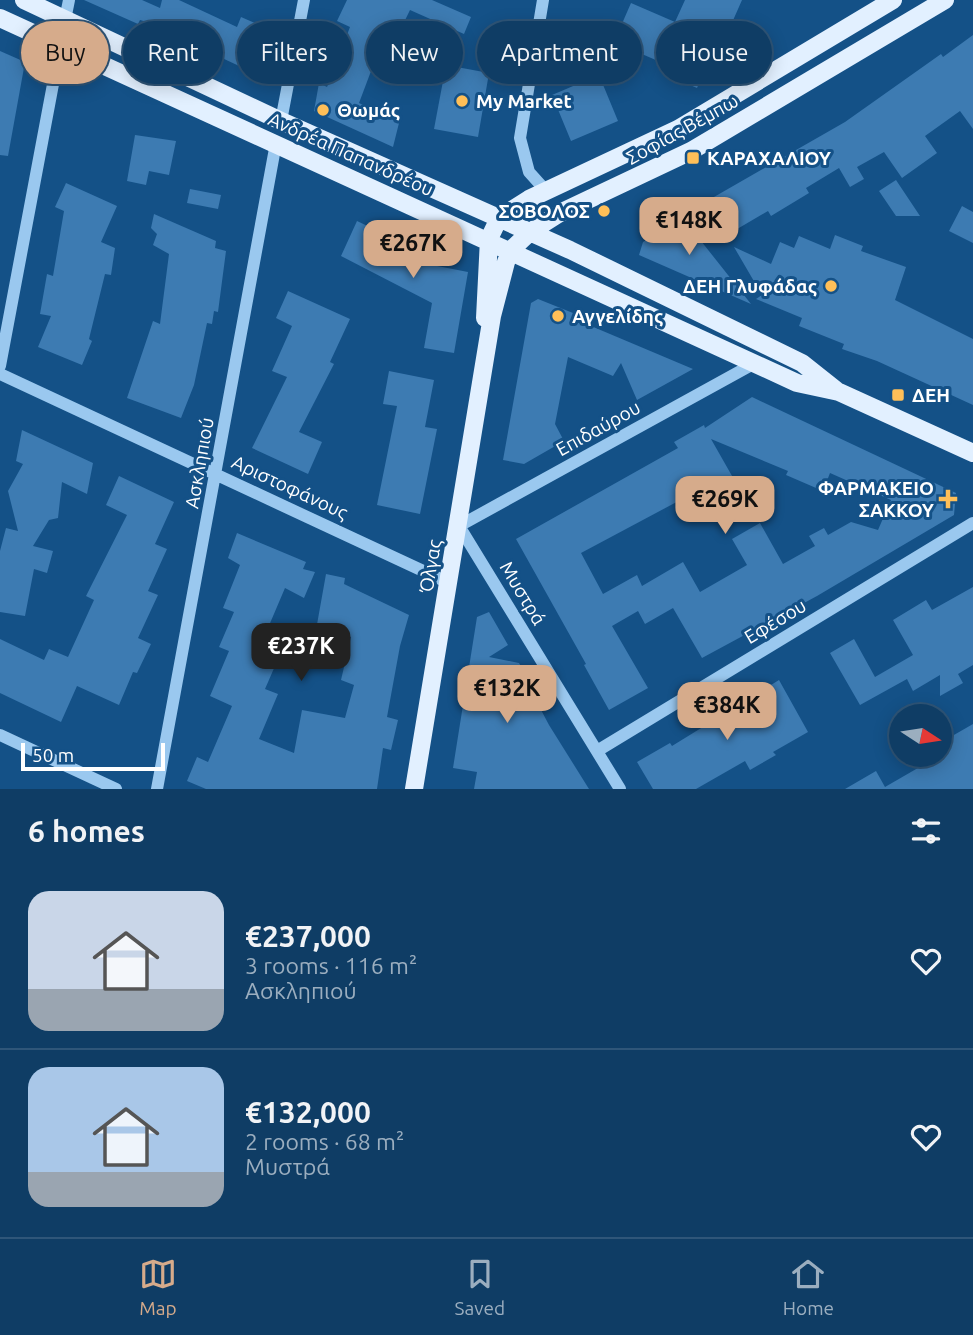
<!DOCTYPE html>
<meta charset="utf-8">
<style>
:root{--surface:#0f3d65;--page:#1d486e;--text:#f1f3f6;--muted:#9baebf;--line:#2f5679;--accent:#d6ab8b}
body{margin:0;font-family:Ubuntu,sans-serif;background:var(--page);color:var(--text);height:100vh;display:flex;flex-direction:column;font-size:26px;white-space:nowrap}
*{box-sizing:border-box;margin:0}
p{font-size:23px;color:var(--muted)}
.icon{flex:none;width:38px;height:38px;fill:none;stroke:currentColor;stroke-width:2;stroke-linecap:round;stroke-linejoin:round}
.map{position:relative;height:789px;overflow:hidden}
.sheet{display:flex;flex-direction:column;background:var(--surface);flex:1}
.sheet>*{flex:none}
.top-card{position:absolute;left:21px;top:21px;width:931px;height:63px;display:flex;gap:14px}
.needle{width:46px;rotate:102deg}
.fabs{position:absolute;left:889px;top:704px;display:grid;gap:14px}
.fabs a{display:grid;place-items:center;width:63px;height:63px;border-radius:50%;background:var(--surface);box-shadow:0 4px 18px #0003,0 0 0 2px var(--line);font-size:35px}
.scale{position:absolute;left:21px;bottom:18px;width:144px;box-sizing:border-box;padding-left:7px;border:4px solid #fff;border-top:0;font-size:19px;line-height:24px;white-space:nowrap;color:#fff;-webkit-text-stroke:5px #145187;paint-order:stroke}
.price{position:absolute;translate:-50% -60px;padding:0 16px;border-radius:14px;background:var(--accent);color:#111;font-size:23px;line-height:46px;filter:drop-shadow(0 2px 4px #0008)}
.price::after{content:'';position:absolute;left:50%;top:42px;width:21px;height:16px;margin-left:-10px;background:inherit;clip-path:polygon(0 0,100% 0,50% 100%)}
.price.selected{background:#222;color:#fff}
ul{padding:0;list-style:none}
li{display:flex;align-items:center;gap:21px;height:175px;padding:0 28px}
li+li{border-top:2px solid var(--line)}
li span{display:grid;place-items:center;flex:none;width:196px;height:140px;border-radius:21px;color:#555}
li>.icon{margin-inline-start:auto}
span .icon{width:84px;height:84px;fill:#fffc;stroke-width:1}
li b{font-size:30px}
h2{display:flex;justify-content:space-between;align-items:center;height:84px;padding:0 28px;font-size:30px}
.chip{padding:0 24px;border-radius:32px;background:var(--surface);box-shadow:0 4px 18px #0003,0 0 0 2px var(--line);font-size:24px;line-height:63px}
.chip.selected{background:var(--accent);color:#111}
.tab-bar{display:flex;justify-content:space-around;align-items:center;height:98px;border-top:2px solid var(--line);background:var(--surface);font-size:19px;color:var(--muted)}
.tab-bar a{display:grid;justify-items:center;gap:4px}
.tab-bar .selected{color:var(--accent)}
.map>svg:first-child{display:block}
.building{fill:#3d7bb2;fill-rule:evenodd}
.lines{fill:none;stroke-linecap:round;stroke-linejoin:round}
.minor{stroke:#9ac8ef;stroke-width:12}
.major{stroke:#e2f0ff;stroke-width:18}
.poi-dot{fill:#ffbf58;stroke:#145187;stroke-width:2.5}
.labels{text-anchor:middle;stroke-width:6;stroke-linejoin:round;paint-order:stroke}
.poi-label{font-size:19px;font-weight:bold;fill:#fff;stroke:#145187;text-anchor:start}
.street-label{font-size:19px;fill:#fff;stroke:#145187}
</style>
<div class="map">
<svg width="973" height="789" viewBox="0 0 973 789">
<rect width="100%" height="100%" fill="#145187"/>
<path class="building" d="M84,0H142L160,8L162,0H179L237,27L241,17L271,30L252,72L192,44L195,36L140,20L138,24Z
M347,0H432L471,17L464,34L410,10L392,47L382,42L359,103L399,123L393,147L314,111L319,83L327,87L350,27L337,21Z
M685,0H742L731,25L725,22L697,88L662,73L665,64L614,42L631,3L675,22Z
M973,35V129L960,111L925,136L937,153L902,178L884,152L857,167L864,179L850,187L839,168L806,188L809,193L771,216L768,211L727,235L707,201L845,122L941,54L943,57Z
M0,51L25,62L8,156L0,155Z
M446,65L489,73L478,137L434,129Z
M599,75L618,121L571,141L552,95Z
M135,135L176,141L169,175L149,171L146,185L127,181Z
M896,180L920,216H896L879,191Z
M66,183L117,206L101,242L115,248L111,275L105,274L89,339L92,341L82,365L38,347L51,316L40,314L47,274L53,276L64,211L55,207Z
M190,189L221,195L218,209L187,203Z
M962,206L973,212V243L949,231Z
M154,214L216,241L215,248L226,251L218,312L214,311L212,324L207,323L194,385L181,418L127,398L153,321L160,324L169,254L153,245L157,234L151,228Z
M682,217L751,304L639,255L643,242Z
M357,221L431,256L427,264L468,272L454,353L424,348L432,303L341,256Z
M835,235L863,246L861,251L906,267L895,300L973,339V405L877,361L842,349L844,344L799,326L802,318L756,299L762,295L734,247L771,264L780,242L794,248L799,236L830,249Z
M288,291L350,319L330,362L334,364L299,432L322,442L308,474L252,448L287,377L272,371L292,326L276,318Z
M538,299L593,321L591,326L693,369L637,400L621,363L613,376L568,357L555,424L564,441L524,464L503,460L531,303Z
M389,371L434,380L425,427L437,429L420,514L377,505L397,406L383,404Z
M752,397L956,493L954,515L817,596L702,658L673,608L645,624L638,611L612,626L648,688L609,710L584,665L586,664L516,539L678,448L674,442L704,425L705,428ZM711,439L788,471L786,475L823,491L830,473L891,500L878,530L851,522L828,535L824,528L809,536L815,546L783,564L760,523L732,539L747,565L700,592L683,562L642,586L637,575L603,594L581,553L701,489L715,514L744,497Z
M22,430L93,463L87,494L62,482L58,518L49,520L33,546L53,551L47,573L34,569L25,616L0,612V551L6,528L18,531L8,491L23,464L16,461Z
M119,476L174,502L155,544L167,549L148,591L158,595L138,638L151,644L137,673L133,672L119,705L77,686L61,722L0,693V639L44,660L49,649L68,657L94,600L86,596L127,515L106,505Z
M237,533L306,562L303,569L315,572L304,598L285,588L265,635L285,643L265,689L278,694L259,739L294,753L302,710L345,718L354,685L341,680L351,637L316,630L326,574L345,578L344,584L409,615L400,646L387,717L398,720L391,750L383,748L377,789H206L187,781L197,757L208,762L232,706L210,696L229,651L219,647L234,612L223,608L240,565L228,558Z
M973,587V665L958,674L963,683L940,696V675L913,691L907,679L860,705L830,653L854,639L875,677L913,655L893,620L926,600L932,610Z
M489,612L508,645L489,657L519,663L533,687L530,689L549,725L589,789H474L477,772L453,768L477,617Z
M779,680L808,732L773,752L776,755L750,770L745,761L696,789H653L637,762L670,743L672,746Z
M973,724V789H845L876,771L885,787L930,761L926,754H940V743Z"/>
<g class="lines">
<path class="minor" d="M543,0L520,138L529,172L547,192
M65,20L69,0
M281,121L304,0
M0,366L60,47
M0,374L449,583
M0,735L116,789
M597,751L973,523
M157,789L276,143
M620,789L459,526L755,363"/>
<path class="major" d="M24,0L281,121L570,250L802,363L836,390
M0,18L797,383L839,392L973,453
M485,318L489,239L499,218L529,199L678,129L893,0
M414,789L492,316L506,262L512,249L530,232L560,213L691,151L945,0"/>
</g>
<g class="poi-dot">
<circle cx="462" cy="101" r="7"/>
<circle cx="323" cy="110" r="7"/>
<rect x="686" y="151" width="14" height="14" rx="3.5"/>
<circle cx="604" cy="211" r="7"/>
<circle cx="831" cy="286" r="7"/>
<circle cx="558" cy="316" r="7"/>
<rect x="891" y="388" width="14" height="14" rx="3.5"/>
<path d="M944.5 488.5h7v7h7v7h-7v7h-7v-7h-7v-7h7z"/>
</g>
<g class="labels">
<g class="poi-label">
<text x="476" y="108">My Market</text>
<text x="337" y="117">Θωμάς</text>
<text x="707" y="165">ΚΑΡΑΧΑΛΙΟΥ</text>
<text x="590" y="218" text-anchor="end">ΣΟΒΟΛΟΣ</text>
<text x="817" y="293" text-anchor="end">ΔΕΗ Γλυφάδας</text>
<text x="572" y="323">Αγγελίδης</text>
<text x="912" y="402">ΔΕΗ</text>
<text x="934" y="495" text-anchor="end">ΦΑΡΜΑΚΕΙΟ<tspan x="934" dy="22">ΣΑΚΚΟΥ</tspan></text>
</g>
<g class="street-label">
<text transform="translate(682 129) rotate(-29)" y="7">Σοφίας Βέμπω</text>
<text transform="translate(351 154) rotate(24)" y="7">Ανδρέα Παπανδρέου</text>
<text transform="translate(598 428) rotate(-29)" y="7">Επιδαύρου</text>
<text transform="translate(199 463) rotate(-80)" y="7">Ασκληπιού</text>
<text transform="translate(290 487) rotate(25)" y="7">Αριστοφάνους</text>
<text transform="translate(430 566) rotate(-80)" y="7">Όλγας</text>
<text transform="translate(523 593) rotate(59)" y="7">Μυστρά</text>
<text transform="translate(775 621) rotate(-31)" y="7">Εφέσου</text>
</g>
</g>
</svg>
<div class="fabs">
<a><svg class="needle" viewBox="-14 -14 28 28"><path d="M0-13l5 13h-10z" fill="#e53935"/><path d="M0 13l5-13h-10z" fill="#9baebf"/></svg></a>
</div>
<div class="scale">50 m</div>
<b class="price" style="left:689px;top:257px">€148K</b>
<b class="price" style="left:413px;top:280px">€267K</b>
<b class="price" style="left:725px;top:536px">€269K</b>
<b class="price selected" style="left:301px;top:683px">€237K</b>
<b class="price" style="left:507px;top:725px">€132K</b>
<b class="price" style="left:727px;top:742px">€384K</b>
<div class="top-card">
<a class="chip selected">Buy</a>
<a class="chip">Rent</a>
<a class="chip">Filters</a>
<a class="chip">New</a>
<a class="chip">Apartment</a>
<a class="chip">House</a>
</div>
</div>
<section class="sheet">
<h2>6 homes<svg class="icon" aria-label="filters" viewBox="0 0 24 24"><path d="M4 7h16M4 17h16"/><circle cx="9" cy="7" r="2"/><circle cx="15" cy="17" r="2"/></svg></h2>
<ul>
<li><span style="background:linear-gradient(#c9d6e8 70%,#9aa5b1 0)"><svg class="icon" aria-label="home" viewBox="0 0 24 24"><path d="M3 11l9-7 9 7M6 9v11h12V9"/></svg></span><div><b>€237,000</b><p>3 rooms · 116 m²</p><p>Ασκληπιού</p></div><svg class="icon" aria-label="heart" viewBox="0 0 24 24"><path d="M12 20l-8-8c-3-5 5-10 8-4 3-6 11-1 8 4z"/></svg></li>
<li><span style="background:linear-gradient(#a9c7e8 75%,#9aa5b1 0)"><svg class="icon" aria-label="home" viewBox="0 0 24 24"><path d="M3 11l9-7 9 7M6 9v11h12V9"/></svg></span><div><b>€132,000</b><p>2 rooms · 68 m²</p><p>Μυστρά</p></div><svg class="icon" aria-label="heart" viewBox="0 0 24 24"><path d="M12 20l-8-8c-3-5 5-10 8-4 3-6 11-1 8 4z"/></svg></li>
</ul>
</section>
<nav class="tab-bar">
<a class="selected"><svg class="icon" aria-label="map" viewBox="0 0 24 24"><path d="M3 6l6-2 6 2 6-2v14l-6 2-6-2-6 2zM9 4v14M15 6v14"/></svg>Map</a>
<a><svg class="icon" aria-label="saved" viewBox="0 0 24 24"><path d="M7 4h10v16l-5-4-5 4z"/></svg>Saved</a>
<a><svg class="icon" aria-label="home" viewBox="0 0 24 24"><path d="M3 11l9-7 9 7M6 9v11h12V9"/></svg>Home</a>
</nav>
